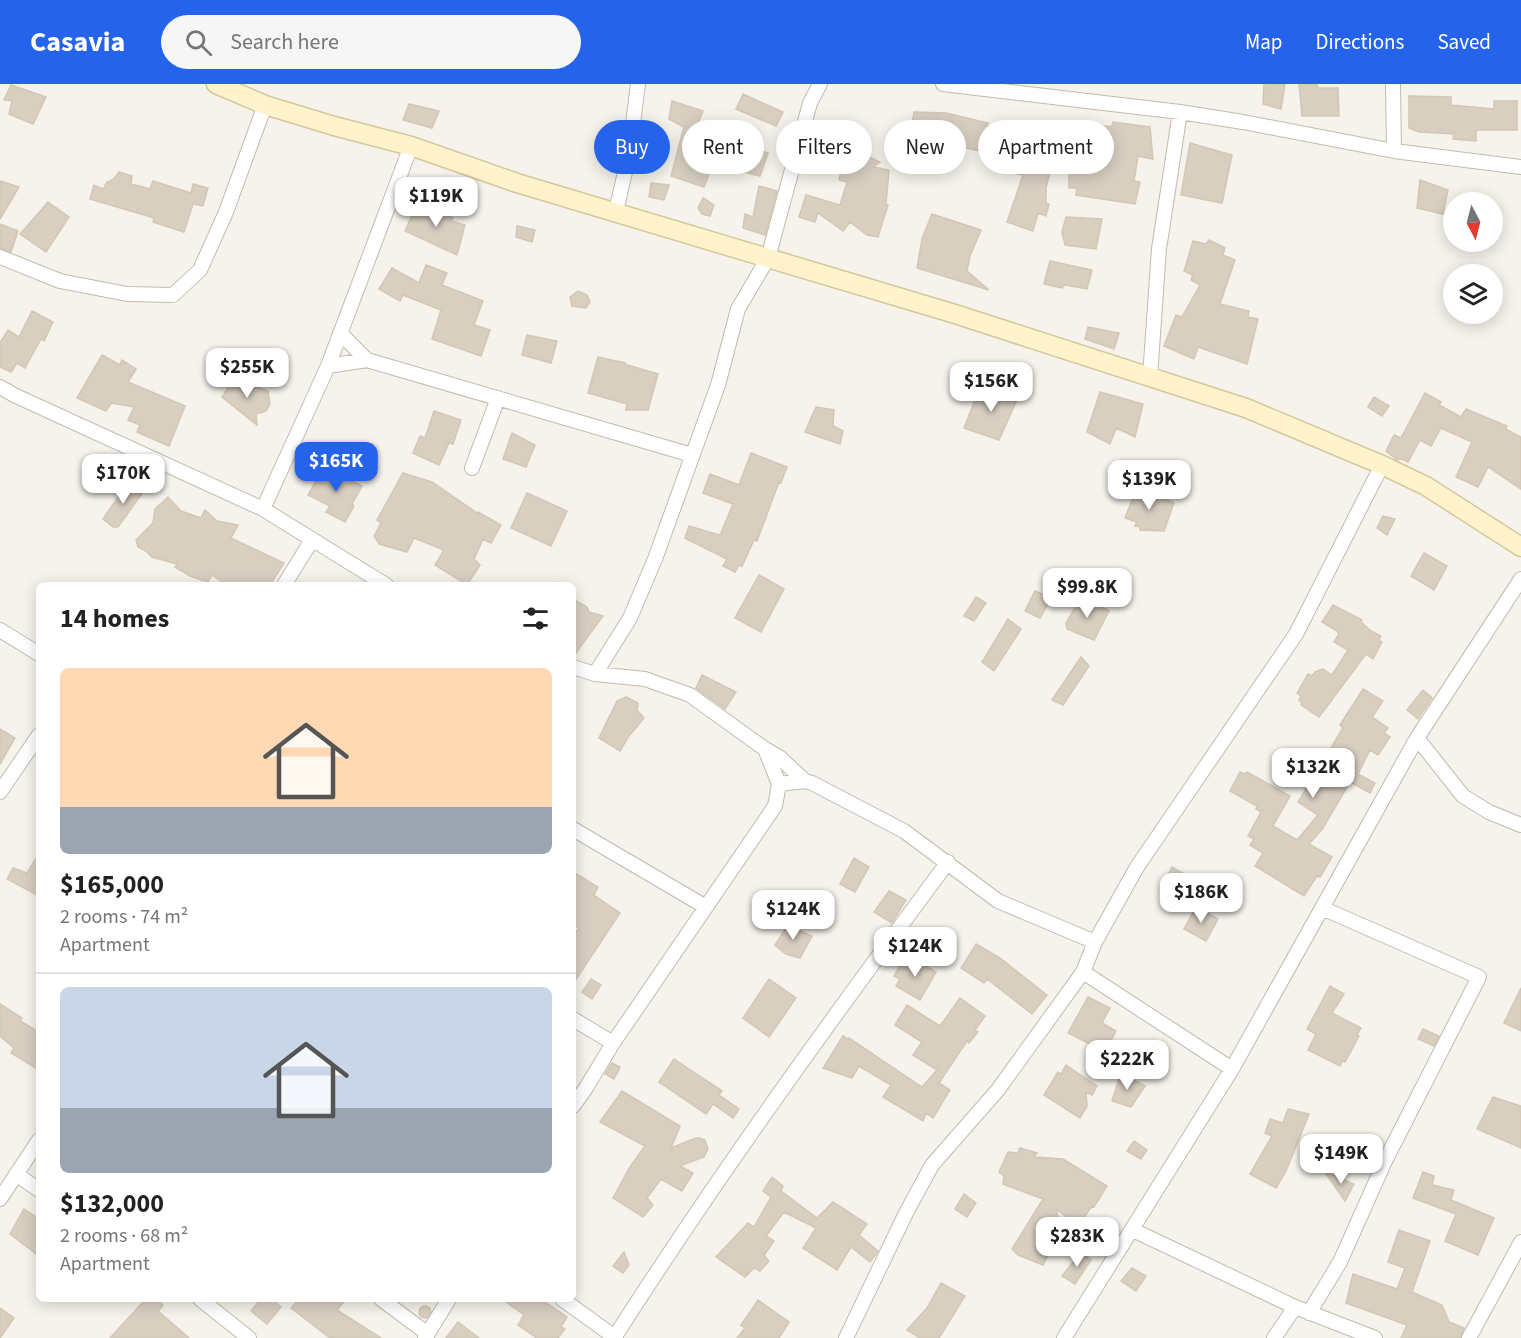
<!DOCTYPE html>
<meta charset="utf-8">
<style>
:root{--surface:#fff;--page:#f6f6f6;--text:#222;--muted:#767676;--line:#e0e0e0;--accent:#2563eb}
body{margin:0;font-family:"Source Sans 3",sans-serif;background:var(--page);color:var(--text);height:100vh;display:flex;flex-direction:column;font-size:22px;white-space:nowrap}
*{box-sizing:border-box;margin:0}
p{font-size:20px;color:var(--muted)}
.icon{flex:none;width:33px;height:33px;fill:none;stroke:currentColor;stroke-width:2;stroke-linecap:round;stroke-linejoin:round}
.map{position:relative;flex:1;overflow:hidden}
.sheet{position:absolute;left:36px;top:498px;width:540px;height:720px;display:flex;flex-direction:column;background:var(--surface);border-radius:9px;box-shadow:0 3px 15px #0003}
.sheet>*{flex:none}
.guide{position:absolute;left:594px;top:36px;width:570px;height:54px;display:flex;gap:12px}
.needle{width:39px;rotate:173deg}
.controls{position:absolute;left:1443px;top:108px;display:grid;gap:12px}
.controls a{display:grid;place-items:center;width:60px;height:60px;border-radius:50%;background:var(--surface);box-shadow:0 3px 15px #0003;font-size:30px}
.price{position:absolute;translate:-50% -51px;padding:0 14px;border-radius:12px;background:#fff;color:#222;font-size:20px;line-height:39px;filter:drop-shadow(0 2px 3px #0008)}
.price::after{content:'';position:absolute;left:50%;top:36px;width:18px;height:14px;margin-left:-9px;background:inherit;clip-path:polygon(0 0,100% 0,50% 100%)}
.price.active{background:var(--accent);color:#fff}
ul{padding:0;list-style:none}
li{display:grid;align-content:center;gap:12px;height:318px;padding:0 24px}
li+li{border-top:2px solid var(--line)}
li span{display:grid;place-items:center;height:186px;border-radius:9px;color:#555}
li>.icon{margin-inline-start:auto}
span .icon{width:108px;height:108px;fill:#fffc;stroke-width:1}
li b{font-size:26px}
h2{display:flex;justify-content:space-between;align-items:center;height:72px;padding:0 24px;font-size:26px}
.tag{padding:0 21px;border-radius:27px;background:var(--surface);box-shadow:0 3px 15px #0003;font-size:21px;line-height:54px}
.tag.active{background:var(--accent);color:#fff}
header{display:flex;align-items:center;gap:36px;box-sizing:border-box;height:84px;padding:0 30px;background:var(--accent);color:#fff}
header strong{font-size:28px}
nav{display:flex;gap:33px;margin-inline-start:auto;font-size:21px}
.search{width:420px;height:54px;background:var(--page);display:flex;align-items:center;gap:15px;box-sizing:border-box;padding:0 21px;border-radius:33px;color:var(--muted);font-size:22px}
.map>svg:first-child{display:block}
.building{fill:#d8cfc1;stroke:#d3c7b4;stroke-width:1.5}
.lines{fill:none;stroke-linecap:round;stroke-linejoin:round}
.street-casing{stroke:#c2bbae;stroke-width:16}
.secondary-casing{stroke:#d6c79b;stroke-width:21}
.street{stroke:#fff;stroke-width:14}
.secondary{stroke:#fff3cd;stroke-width:18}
</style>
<header>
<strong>Casavia</strong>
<div class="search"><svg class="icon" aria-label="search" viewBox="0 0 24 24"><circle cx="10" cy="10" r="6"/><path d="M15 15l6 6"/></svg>Search here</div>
<nav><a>Map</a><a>Directions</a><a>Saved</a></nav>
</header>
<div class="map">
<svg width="1521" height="1254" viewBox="0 0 1521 1254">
<rect width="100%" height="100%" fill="#f6f3ec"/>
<path class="building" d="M1264,0H1285L1281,25L1263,20Z
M1299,0H1317L1318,4H1338L1339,32H1302Z
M11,1L46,13L33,40L9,30L12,17L4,16Z
M743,10L783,28L776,42L736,25Z
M1409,12L1451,13V21L1494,25V17H1517V46H1476V57L1453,55L1454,50L1419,48L1409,44Z
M672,17L703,27L691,56L725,66L723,55L768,69L760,92L713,80L704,103L671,92L684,43L669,35Z
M409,20L439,27L432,44L403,36Z
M914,28L946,29L988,39L980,67L940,58L938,62L910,51Z
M1075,38L1085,41L1088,38L1093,43L1112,42L1113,38L1150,43L1153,75L1138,72L1134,97L1140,98L1135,120L1076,111L1077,104H1069V67Z
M1190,59L1232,71L1222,119L1181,111Z
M1020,60L1047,62L1046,74L1054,73L1046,104V119L1049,120L1046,132L1038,129L1033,147L1007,138L1023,91L1017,90Z
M844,72L853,74L867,72L880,78L874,83L889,86L886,120L888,121L878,153L867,151L850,138L843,147L818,129L815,138L799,133L806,111L840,121L847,98L839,96Z
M119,88L132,92L131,100L150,105L153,97L191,109L193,100L208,104L203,122L193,120L184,148L153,138L154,134L90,115L94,101L103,105L107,98L114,95Z
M1420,96L1448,106L1443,130L1417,124Z
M0,97L19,103L0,135Z
M651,99L669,101L664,116L649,113Z
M759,102L777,107L765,151L743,144L745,130L753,133Z
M703,114L714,121L710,132L702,130L698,124Z
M48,118L69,133L46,168L20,150Z
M418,118L453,134L451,137L465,141L457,171L405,147Z
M932,130L981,146L970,172L967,187L989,206L917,184L922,155Z
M1066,133L1102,135L1096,165L1065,161L1062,148Z
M0,140L18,147L11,168L0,164Z
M517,142L535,146L532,158L516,153Z
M1209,156L1225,164L1223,171L1235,176L1220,220L1249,227L1248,233L1258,235L1247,280L1198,263L1194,275L1164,262L1176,231L1182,233L1200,201L1191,196L1193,191L1184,187L1193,157L1206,160Z
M1050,177L1092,186L1087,205L1065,201L1062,204L1044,200Z
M426,181L447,189L442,201L483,217L474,241L490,246L481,272L432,255L441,226L403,211L400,217L379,205L392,184L419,199Z
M578,207L587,211L590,218L586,224L572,222L570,213Z
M32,227L53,238L44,257L41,255L25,284L17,279L11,288L0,283V259L8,246L19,253Z
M1088,243L1119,249L1114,265L1085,255Z
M527,251L557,257L551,279L522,271Z
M102,271L120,281L122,276L136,285L128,298L185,322L169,362L137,348L140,341L128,336L134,323L111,319L106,327L77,314Z
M598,273L625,279L624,280L658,290L648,326H626L627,320L588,309Z
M234,294L268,307L270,320L266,327L256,330L257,341L222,313Z
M993,301L1012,307L1004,315L1017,316L999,356L964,344L978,308L987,310Z
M1100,308L1143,320L1135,353L1116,344L1110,360L1087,348Z
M1425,309L1441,318L1439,321L1461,333L1466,325L1507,342L1505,345L1521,353V405L1488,383L1478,403L1456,393L1472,358L1441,344L1431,362L1420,356L1408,378L1402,375L1397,376L1386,367L1394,351L1401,354Z
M1374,313L1389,322L1382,332L1368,323Z
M816,323L834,326L833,342L843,347L840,360L805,348Z
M434,327L461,336L453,360L449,359L439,381L413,369L420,352L425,354Z
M512,349L535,361L526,383L503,375Z
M751,369L787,383L781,399L779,398L757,457L754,456L742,482L739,481L735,488L723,482L727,475L685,454L689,442L719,451L721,449L733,420L703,409L710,390L739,401Z
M324,383L362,402L352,420L354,422L345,438L326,428L330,422L308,411Z
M403,389L432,398L477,429L478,428L501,441L491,459L483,455L474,475L480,481L467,501L435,481L444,466L414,454L407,468L379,460L374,452L381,439L377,436Z
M130,396L143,408L118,443H113L103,435Z
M1137,403L1174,419L1164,447L1140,446V443L1135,442L1137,438L1125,434Z
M527,409L567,427L551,462L511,444Z
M168,413L181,427L201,434L205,426L217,437L238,441L231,454L284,479L270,501H226L212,491L208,498L190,492L175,483L177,480L152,473L146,467L138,463L136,456L153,439L155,425Z
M1383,432L1395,435L1387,451L1377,444Z
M1424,469L1447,482L1434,506L1411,492Z
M759,491L784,505L761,548L735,534Z
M1035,507L1051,514L1040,534L1025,527Z
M976,513L986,519L974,537L964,532Z
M573,515L587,523L589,528L603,532L573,573Z
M1080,515L1087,518L1089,515L1109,527L1094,556L1067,545L1066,539Z
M1333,521L1362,536L1361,538L1371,547L1381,552L1379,556L1382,558L1373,575L1366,570L1319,633L1301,621L1302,619L1299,616L1301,612L1297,609L1308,590L1312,592L1315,588L1323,585L1332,591L1348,566L1334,558L1339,550L1337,547L1322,538Z
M1008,535L1021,545L994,587L982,578Z
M1081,573L1089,582L1063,621L1052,616Z
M702,591L736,608L725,625L696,604Z
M1363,605L1383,617L1372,633L1388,644L1384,649L1390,653L1378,671L1370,666L1358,690L1375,699L1370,709L1350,698L1323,744L1309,760L1332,773L1320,793L1317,792L1304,812L1255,782L1263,769L1250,761L1254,755L1248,752L1261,728L1256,725L1257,722L1230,707L1240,688L1245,690L1247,688L1290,712L1273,742L1297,756L1318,731L1298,718L1343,644L1340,641Z
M1423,606L1432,614L1418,635L1407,626Z
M626,613L638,619L637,626L644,634L629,652L620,667L599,654L617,617Z
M0,645L15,654L0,680Z
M39,770V812L7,795L13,784L27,789Z
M854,774L869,783L855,808L840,800Z
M1172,783L1189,793L1183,803L1167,793Z
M573,788L598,803L594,811L620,829L573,900V852L579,844L573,840Z
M889,807L906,816L892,839L874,828Z
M1196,823L1218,835L1206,857L1184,845Z
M790,838L800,847L812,852L800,874L786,870L775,861Z
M976,860L1000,874L1047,911L1032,930L987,895L984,899L961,884Z
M912,874L936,888L920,916L896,902L900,895L894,892L900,881L906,884Z
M591,895L601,901L592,915L582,908Z
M769,895L796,914L769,953L743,934Z
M1330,902L1344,910L1332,929L1361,944L1357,951L1359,952L1345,978L1342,977L1340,982L1308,966L1316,950L1307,945Z
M1521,904V947L1504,939Z
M1088,913L1110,924L1102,939L1116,947L1105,968L1068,949Z
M960,914L985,932L975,946L978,948L969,959L967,957L939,999L950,1006L933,1034L926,1029L923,1037L883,1013L891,1001L859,982L852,994L823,984L843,952L848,955L849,954L922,1003L937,986L913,971L922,958L895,941L907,921L940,942Z
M0,920L22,934L20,937L39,948V986L11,969L14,964L0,952Z
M1423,945L1439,952L1434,962L1418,955Z
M674,975L722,1007L719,1011L739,1025L733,1034L713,1020L706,1030L659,998Z
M612,979L620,983L614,995L605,990Z
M1066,981L1097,1002L1092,1011L1086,1008L1087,1022L1080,1034L1044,1011L1058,988L1061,990Z
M1121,989L1145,1002L1131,1023L1112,1017Z
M622,1007L680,1042L671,1064L696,1054H700L705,1056L708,1065L704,1073L680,1082L693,1089L682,1107L661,1095L647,1114L653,1121L643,1133L613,1114L630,1083L645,1062L600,1038Z
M1493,1013L1521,1022V1064L1477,1045Z
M1288,1025L1309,1030L1286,1087L1276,1104L1250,1090L1272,1052L1265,1049L1270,1035L1283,1039Z
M1134,1057L1147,1066L1141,1075L1127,1067Z
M1020,1064L1037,1069L1034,1073L1063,1075L1107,1102L1094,1123L1092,1122L1078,1142L1056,1125L1063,1151L1056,1161L1054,1160L1043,1181L1018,1171L1012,1165L1043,1115L1003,1100L1004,1092L999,1088L1008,1068L1018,1069Z
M1324,1087L1354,1100L1345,1117Z
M1423,1088L1434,1092L1432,1101L1454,1106L1451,1116L1494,1134L1478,1171L1445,1157L1456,1130L1413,1114Z
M772,1093L783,1102L781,1107L817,1134L833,1118L867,1140L859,1151L878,1167L870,1178L851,1163L837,1186L803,1164L816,1144L784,1128L766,1152L774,1157L764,1171L769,1177L760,1187L754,1184L745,1193L716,1173L748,1139L754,1143L771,1113L763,1107Z
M964,1110L976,1119L967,1133L955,1125Z
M24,1125L39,1135V1172L10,1150Z
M1399,1146L1430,1157L1412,1208L1442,1221L1449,1238L1464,1244L1460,1254H1401L1407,1241L1346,1219L1353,1190L1397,1205L1405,1184L1388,1178Z
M624,1168L629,1181L623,1189L613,1182Z
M1081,1168L1091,1176L1075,1200L1062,1192Z
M1132,1184L1146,1192L1136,1207L1121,1197Z
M941,1199L965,1212L939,1254H920L907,1246L927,1224Z
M146,1215H156L163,1221L158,1227L189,1254H110Z
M261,1215H272L281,1223L267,1240L251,1227Z
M299,1215H346L337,1226L381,1254H330L291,1224Z
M502,1215H541L567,1233L561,1243L565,1245L558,1254H537L518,1241L524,1231Z
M758,1216L789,1238L779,1254H737L745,1244L741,1241Z
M419 1228a6 6 0 1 1 12 0a6 6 0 1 1-12 0Z
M0,1224L14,1234L0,1254Z
M458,1238L479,1254H446Z"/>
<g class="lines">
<defs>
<path id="street" d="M943,0L1180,28L1243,38L1394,67L1393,0
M1394,67L1521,83
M616,127L629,71L638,0
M0,173L60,197L127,210L173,211L200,186L226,128L265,21
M340,249L367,276
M328,282L367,276L692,371
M1150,293L1159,165L1180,28
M0,303L16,312L263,425L386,501
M472,384L498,314
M263,425L328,282L411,62
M284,501L312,456
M0,546L39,570
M573,583L595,590L645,595L690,611L765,665L779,673L805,697
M595,590L630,534L655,475L718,301L738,225L768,174L810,19L820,0
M1417,654L1463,712L1489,728L1521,741
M765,665L779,700
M0,708L39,651
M573,745L706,823
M1083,888L1232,985
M573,935L613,959L586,1004L573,1022
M613,959L775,722L779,700L805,697L812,699L904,747L998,817L1095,858
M16,1090L39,1106
M0,1115L39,1056
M1133,1146L1295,1223L1375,1254
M200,1215L249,1254
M381,1215L428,1250
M562,1215L616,1254
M1309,1229L1340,1178L1385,1077L1479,893L1322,824
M425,1254L449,1215
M614,1254C718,1091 832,934 948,778
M846,1254L906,1129L932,1081L997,1007L1083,888L1095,858L1137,783L1296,550L1382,381
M1064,1254L1232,985L1417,654L1521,495
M1274,1254L1295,1223
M1469,1254L1521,1158"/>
<path id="secondary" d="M216,0L265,21L334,42L411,62L517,99L955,230L1246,324L1382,381L1426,402L1521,463"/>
</defs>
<use href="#street" class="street-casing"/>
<use href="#secondary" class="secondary-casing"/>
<use href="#street" class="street"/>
<use href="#secondary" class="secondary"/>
</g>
</svg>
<div class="controls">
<a><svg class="needle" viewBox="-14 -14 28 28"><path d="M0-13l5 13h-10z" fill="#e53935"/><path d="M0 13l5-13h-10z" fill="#767676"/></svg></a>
<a><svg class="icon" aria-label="layers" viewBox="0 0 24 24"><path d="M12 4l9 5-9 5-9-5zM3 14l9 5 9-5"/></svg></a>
</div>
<b class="price" style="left:436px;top:144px">$119K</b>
<b class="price" style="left:247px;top:315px">$255K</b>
<b class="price" style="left:991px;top:329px">$156K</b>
<b class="price active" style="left:336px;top:409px">$165K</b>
<b class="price" style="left:123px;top:421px">$170K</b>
<b class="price" style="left:1149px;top:427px">$139K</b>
<b class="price" style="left:1087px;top:535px">$99.8K</b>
<b class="price" style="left:1313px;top:715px">$132K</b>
<b class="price" style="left:1201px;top:840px">$186K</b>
<b class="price" style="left:793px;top:857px">$124K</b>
<b class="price" style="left:915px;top:894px">$124K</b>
<b class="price" style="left:1127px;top:1007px">$222K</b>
<b class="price" style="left:1341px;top:1101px">$149K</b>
<b class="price" style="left:1077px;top:1184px">$283K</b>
<div class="guide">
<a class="tag active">Buy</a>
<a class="tag">Rent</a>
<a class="tag">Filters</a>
<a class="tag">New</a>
<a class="tag">Apartment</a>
</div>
<section class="sheet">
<h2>14 homes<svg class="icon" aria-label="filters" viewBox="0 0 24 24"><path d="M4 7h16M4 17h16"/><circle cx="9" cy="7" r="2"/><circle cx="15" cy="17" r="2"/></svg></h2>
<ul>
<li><span style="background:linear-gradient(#ffd9b3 75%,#9aa5b1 0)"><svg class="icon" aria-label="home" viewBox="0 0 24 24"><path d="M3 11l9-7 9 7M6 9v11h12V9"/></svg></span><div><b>$165,000</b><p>2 rooms · 74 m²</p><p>Apartment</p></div></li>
<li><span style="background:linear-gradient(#c9d6e8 65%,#9aa5b1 0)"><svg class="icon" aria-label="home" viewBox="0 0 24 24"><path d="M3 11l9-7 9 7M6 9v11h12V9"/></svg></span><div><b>$132,000</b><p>2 rooms · 68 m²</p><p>Apartment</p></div></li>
</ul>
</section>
</div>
